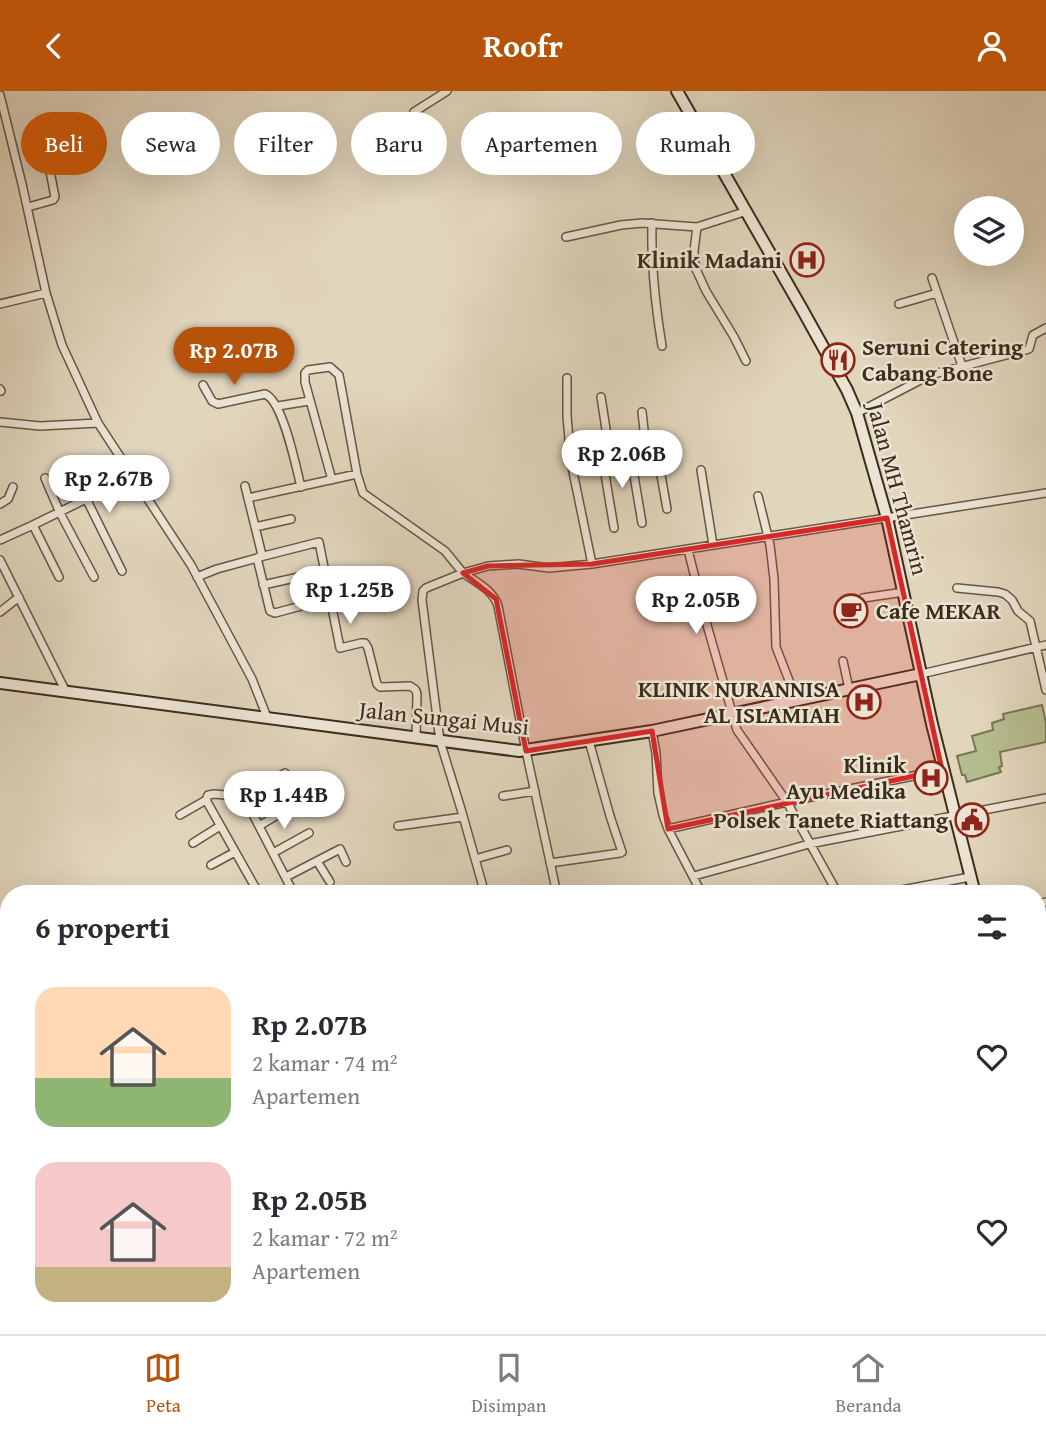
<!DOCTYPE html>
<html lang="id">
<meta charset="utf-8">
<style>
:root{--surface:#fff;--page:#f7f7f7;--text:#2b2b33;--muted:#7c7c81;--line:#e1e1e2;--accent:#b45309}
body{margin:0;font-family:"Gentium Book Plus",serif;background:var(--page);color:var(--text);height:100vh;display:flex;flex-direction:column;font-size:26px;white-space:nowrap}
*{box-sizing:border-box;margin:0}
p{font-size:23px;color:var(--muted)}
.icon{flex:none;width:38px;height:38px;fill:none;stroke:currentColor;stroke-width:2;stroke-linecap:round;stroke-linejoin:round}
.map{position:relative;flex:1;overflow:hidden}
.panel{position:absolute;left:0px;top:794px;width:1046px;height:450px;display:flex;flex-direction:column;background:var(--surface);border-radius:28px 28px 0 0;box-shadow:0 7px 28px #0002}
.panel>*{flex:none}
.guide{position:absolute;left:21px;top:21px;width:1004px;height:63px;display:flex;gap:14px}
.controls{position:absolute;left:954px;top:105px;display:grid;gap:14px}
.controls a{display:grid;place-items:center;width:70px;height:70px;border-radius:50%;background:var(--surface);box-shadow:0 7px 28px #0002;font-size:35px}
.price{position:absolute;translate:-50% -60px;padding:0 16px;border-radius:24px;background:#fff;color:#222;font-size:23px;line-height:46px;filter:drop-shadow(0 2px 4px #0008)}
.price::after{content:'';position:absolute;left:50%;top:42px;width:21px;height:16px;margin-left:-10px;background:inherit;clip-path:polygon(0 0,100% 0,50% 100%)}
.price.on{background:var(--accent);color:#fff}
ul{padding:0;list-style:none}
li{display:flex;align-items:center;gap:21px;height:175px;padding:0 35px}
li span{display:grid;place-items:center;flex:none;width:196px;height:140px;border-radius:21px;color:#555}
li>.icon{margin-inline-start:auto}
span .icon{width:84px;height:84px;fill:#fffc;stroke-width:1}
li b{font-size:30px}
h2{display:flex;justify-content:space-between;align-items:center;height:84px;padding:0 35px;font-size:30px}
.chip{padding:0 24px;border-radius:32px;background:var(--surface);box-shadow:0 7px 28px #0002;font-size:24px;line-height:63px}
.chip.on{background:var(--accent);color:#fff}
header{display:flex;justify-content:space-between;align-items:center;height:91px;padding:0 35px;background:var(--accent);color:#fff;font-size:32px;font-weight:700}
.tabs{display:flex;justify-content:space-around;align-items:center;height:98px;border-top:2px solid var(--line);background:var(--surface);font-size:19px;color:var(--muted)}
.tabs a{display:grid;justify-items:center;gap:4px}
.tabs .on{color:var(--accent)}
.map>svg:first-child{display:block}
.green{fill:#b5bd8f;stroke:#787555;stroke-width:2}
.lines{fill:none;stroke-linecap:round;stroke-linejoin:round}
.street-casing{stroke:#655743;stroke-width:10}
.secondary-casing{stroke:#3c2d1b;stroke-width:14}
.street{stroke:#ece4d3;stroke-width:7}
.secondary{stroke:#ece4d3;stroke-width:10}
.marked{fill:#d62828;fill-opacity:0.2;stroke:#d62828;stroke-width:5;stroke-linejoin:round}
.labels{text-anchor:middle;stroke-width:5;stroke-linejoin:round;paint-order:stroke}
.poi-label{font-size:23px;font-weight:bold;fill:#3c2d1b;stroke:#ece4d3;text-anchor:end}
.street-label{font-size:23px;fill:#3c2d1b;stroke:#ece4d3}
</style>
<header><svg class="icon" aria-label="back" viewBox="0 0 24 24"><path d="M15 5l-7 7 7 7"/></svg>Roofr<svg class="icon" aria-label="person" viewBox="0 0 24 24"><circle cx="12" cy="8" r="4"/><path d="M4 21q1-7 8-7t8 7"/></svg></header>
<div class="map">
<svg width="1046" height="1243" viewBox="0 0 1046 1243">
<rect width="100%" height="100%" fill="#e1d5bc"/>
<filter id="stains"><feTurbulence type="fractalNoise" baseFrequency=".00286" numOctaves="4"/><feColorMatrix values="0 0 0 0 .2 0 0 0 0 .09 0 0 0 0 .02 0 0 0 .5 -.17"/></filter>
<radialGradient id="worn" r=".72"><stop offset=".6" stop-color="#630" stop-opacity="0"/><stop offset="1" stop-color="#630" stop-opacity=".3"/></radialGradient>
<path class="green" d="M1042,614L1046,632V651L1000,661L1002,675L999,676L1001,681L967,691L965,684H962L957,665L976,660L972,645L993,639L992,632L1004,628L1003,623Z
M1046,815V899L1038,901V817Z"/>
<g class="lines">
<defs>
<path id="street" d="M0,4L22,93L46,202L62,254L98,332L191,474L252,588L267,626
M414,21L447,0
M28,116L53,109L55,106L49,75
M652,132C651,174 655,213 662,255
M566,146L621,134L642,132L697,136
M932,187L962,275
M0,213L46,202
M899,213L937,202
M746,270L734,246L706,200L695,176L694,160L697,136L747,120
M567,287V325L571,371L592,473
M203,294L212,310L218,313L265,303C283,310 296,376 301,396
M0,298L1,300
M601,306L610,364
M278,315L309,310
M857,322L930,284L1029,258L1033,244L1046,237
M0,331L40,335L98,332
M630,361L642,432
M602,365L614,437
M631,366L657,362L667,418
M571,371L646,357L642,321
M72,379L122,480
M701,379L713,454
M45,387L60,422L94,486
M332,389L305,291V282L308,279L330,276L339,284L357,383
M758,405L770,454L774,488L776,556L797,610
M248,407L357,383L363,402L445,460L463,482L488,475L518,473L549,477L592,473L1046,402
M0,413L8,408L13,396
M33,434L86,408
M255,436L291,428
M0,449L33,434L59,486
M688,459L707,534L737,639L787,711L838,803
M260,466L319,451L340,557L361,552H365L368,557L377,593L380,596L410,595C415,598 417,599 417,605L416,647
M257,467L270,520L275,522L301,515
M0,469L65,599
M197,486L217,478L257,467L262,464L245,395
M263,494L299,486
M957,497L998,501L1005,503L1012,509L1018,520L1030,530L1046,599
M863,507L904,501
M0,521L19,506
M843,570L849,598
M921,583L1046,554
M652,640L656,662L658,702L663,724L668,738L702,803
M503,705L535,700
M244,706L294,803
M180,724L206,709
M259,735L299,711
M398,735L463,726
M668,738L787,711L942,679
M193,752L220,735
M273,762L309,742
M475,768L507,759
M317,770L330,791
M550,772L620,762L622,761L610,725L589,650
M211,774L235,761
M694,785L809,753L1046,707
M286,786L340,758L346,771
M259,803L206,709L208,704L215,703L244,706L285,682
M485,803L461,718L440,650L422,509L423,500L426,497L463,482C476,491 493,499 498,515L526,660L557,803
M881,803L970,786
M1038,813L1046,811
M0,843L9,857
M0,879L9,873
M1038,983L1046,1004
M1038,1010L1046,1006
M1038,1081L1046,1077
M1038,1183L1046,1179
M1038,1220L1046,1230
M249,1236L251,1243
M336,1236L341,1243
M495,1236L501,1243
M917,1236L921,1243
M325,1243L333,1236
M627,1243L628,1236
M750,1243H793
M929,1243L942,1236
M989,1243L991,1236"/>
<path id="secondary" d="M677,0L802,218L847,299L857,322L887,427L932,633L975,803
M0,592L519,660L652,640L921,583
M1038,907L1046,905
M1038,919L1046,917
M0,1191L9,1189
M793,1243L796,1236"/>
</defs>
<use href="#street" class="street-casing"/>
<use href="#secondary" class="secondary-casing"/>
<use href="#street" class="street"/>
<use href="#secondary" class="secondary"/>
</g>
<path class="marked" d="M887,427L942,679L668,738L652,640L526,660L496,508L463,482L488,475L592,473Z"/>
<defs>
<symbol id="hospital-ring" viewBox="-11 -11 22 22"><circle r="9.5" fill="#ece4d3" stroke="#8f2418" stroke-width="1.5"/><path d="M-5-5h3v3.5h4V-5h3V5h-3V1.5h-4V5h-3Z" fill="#8f2418"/></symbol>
<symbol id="restaurant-ring" viewBox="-11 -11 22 22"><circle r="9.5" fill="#ece4d3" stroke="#8f2418" stroke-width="1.5"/><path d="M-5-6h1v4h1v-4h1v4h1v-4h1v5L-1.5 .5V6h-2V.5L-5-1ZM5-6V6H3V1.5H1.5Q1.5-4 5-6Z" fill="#8f2418"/></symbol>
<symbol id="cafe-ring" viewBox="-11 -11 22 22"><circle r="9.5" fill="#ece4d3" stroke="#8f2418" stroke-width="1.5"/><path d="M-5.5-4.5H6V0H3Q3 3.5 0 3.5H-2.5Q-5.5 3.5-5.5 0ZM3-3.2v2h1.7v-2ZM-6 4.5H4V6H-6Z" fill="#8f2418"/></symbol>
<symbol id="civic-ring" viewBox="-11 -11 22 22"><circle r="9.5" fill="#ece4d3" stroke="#8f2418" stroke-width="1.5"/><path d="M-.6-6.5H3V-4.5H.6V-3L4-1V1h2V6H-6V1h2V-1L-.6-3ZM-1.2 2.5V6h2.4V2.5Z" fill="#8f2418"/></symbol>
</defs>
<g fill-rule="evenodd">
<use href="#hospital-ring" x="788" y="150" width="38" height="38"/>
<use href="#restaurant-ring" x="819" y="250" width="38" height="38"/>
<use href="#cafe-ring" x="832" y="501" width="38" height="38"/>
<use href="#hospital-ring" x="845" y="592" width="38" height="38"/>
<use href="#hospital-ring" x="912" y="668" width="38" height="38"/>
<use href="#civic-ring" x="953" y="710" width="38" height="38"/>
</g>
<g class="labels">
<g class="poi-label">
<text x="782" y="177">Klinik Madani</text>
<text x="862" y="264" text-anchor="start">Seruni Catering<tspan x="862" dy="26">Cabang Bone</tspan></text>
<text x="876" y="528" text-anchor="start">Cafe MEKAR</text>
<text x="840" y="606">KLINIK NURANNISA<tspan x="840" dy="26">AL ISLAMIAH</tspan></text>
<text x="906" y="682">Klinik<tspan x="906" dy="26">Ayu Medika</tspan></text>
<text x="948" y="737">Polsek Tanete Riattang</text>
</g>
<g class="street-label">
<text transform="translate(898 398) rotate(75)" y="8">Jalan MH Thamrin</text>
<text transform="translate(444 627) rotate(6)" y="8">Jalan Sungai Musi</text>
</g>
</g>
<rect width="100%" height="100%" filter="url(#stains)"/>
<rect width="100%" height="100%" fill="url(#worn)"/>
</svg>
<div class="controls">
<a><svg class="icon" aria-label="layers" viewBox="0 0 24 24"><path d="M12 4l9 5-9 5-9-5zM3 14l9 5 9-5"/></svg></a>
</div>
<b class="price on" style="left:234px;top:296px">Rp 2.07B</b>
<b class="price" style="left:622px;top:399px">Rp 2.06B</b>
<b class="price" style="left:109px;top:424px">Rp 2.67B</b>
<b class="price" style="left:350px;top:535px">Rp 1.25B</b>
<b class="price" style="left:696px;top:545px">Rp 2.05B</b>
<b class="price" style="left:284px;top:740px">Rp 1.44B</b>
<div class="guide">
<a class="chip on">Beli</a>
<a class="chip">Sewa</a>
<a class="chip">Filter</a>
<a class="chip">Baru</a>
<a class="chip">Apartemen</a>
<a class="chip">Rumah</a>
</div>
<section class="panel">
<h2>6 properti<svg class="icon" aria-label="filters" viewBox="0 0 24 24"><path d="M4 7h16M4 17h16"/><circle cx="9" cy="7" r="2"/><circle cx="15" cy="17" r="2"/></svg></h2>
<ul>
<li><span style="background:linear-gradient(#ffd9b3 65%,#8fb573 0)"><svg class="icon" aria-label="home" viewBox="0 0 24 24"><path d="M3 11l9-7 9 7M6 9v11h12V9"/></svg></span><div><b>Rp 2.07B</b><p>2 kamar · 74 m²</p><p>Apartemen</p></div><svg class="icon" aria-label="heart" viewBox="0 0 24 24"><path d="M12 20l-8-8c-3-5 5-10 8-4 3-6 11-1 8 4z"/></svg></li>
<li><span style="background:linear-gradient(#f6c9c9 75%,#c2b280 0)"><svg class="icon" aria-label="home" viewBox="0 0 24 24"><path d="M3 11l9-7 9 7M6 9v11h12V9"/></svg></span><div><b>Rp 2.05B</b><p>2 kamar · 72 m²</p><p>Apartemen</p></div><svg class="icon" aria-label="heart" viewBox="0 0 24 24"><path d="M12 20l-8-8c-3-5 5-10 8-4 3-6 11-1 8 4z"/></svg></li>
</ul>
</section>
</div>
<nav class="tabs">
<a class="on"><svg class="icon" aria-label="map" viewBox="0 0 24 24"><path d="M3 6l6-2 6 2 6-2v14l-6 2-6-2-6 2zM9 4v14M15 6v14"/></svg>Peta</a>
<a><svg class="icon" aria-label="saved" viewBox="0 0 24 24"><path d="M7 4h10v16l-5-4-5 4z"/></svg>Disimpan</a>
<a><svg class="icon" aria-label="home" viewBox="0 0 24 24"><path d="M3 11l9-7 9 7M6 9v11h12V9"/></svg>Beranda</a>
</nav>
